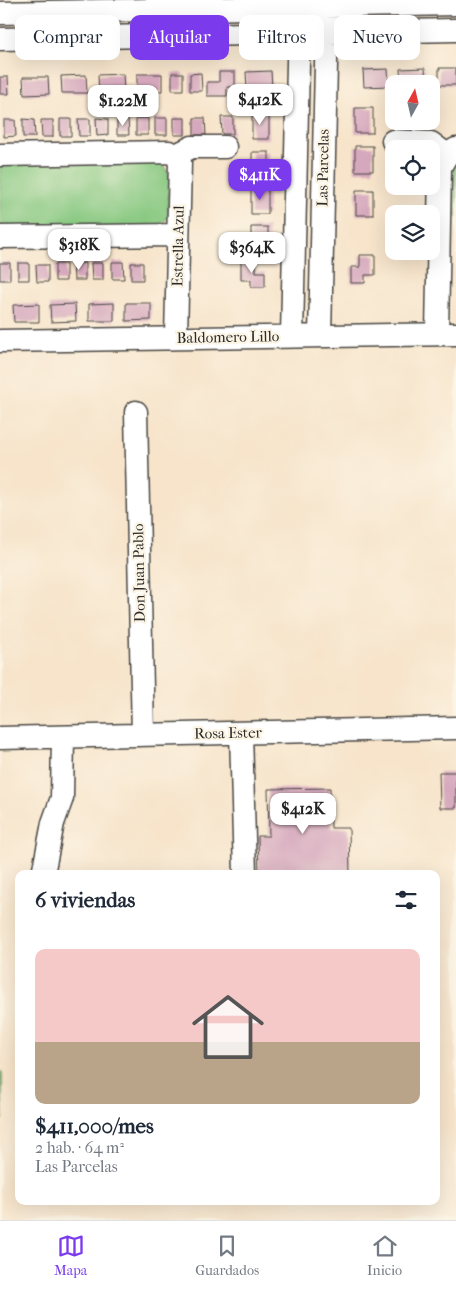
<!DOCTYPE html>
<html lang="es">
<meta charset="utf-8">
<style>
:root{--surface:#fff;--page:#f2f2f3;--text:#1f2937;--muted:#747a83;--line:#e0e1e3;--accent:#7c3aed}
body{margin:0;font-family:"IM FELL French Canon",serif;background:var(--page);color:var(--text);height:100vh;display:flex;flex-direction:column;font-size:19px;white-space:nowrap}
*{box-sizing:border-box;margin:0}
p{font-size:16px;color:var(--muted)}
.icon{flex:none;width:28px;height:28px;fill:none;stroke:currentColor;stroke-width:2;stroke-linecap:round;stroke-linejoin:round}
.map{position:relative;flex:1;overflow:hidden}
.panel{position:absolute;left:15px;top:870px;width:425px;height:335px;display:flex;flex-direction:column;background:var(--surface);border-radius:10px;box-shadow:0 5px 20px #0002}
.panel>*{flex:none}
.guide{position:absolute;left:15px;top:15px;width:426px;height:45px;display:flex;gap:10px}
.needle{width:32px;rotate:8deg}
.buttons{position:absolute;left:385px;top:75px;display:grid;gap:10px}
.buttons a{display:grid;place-items:center;width:55px;height:55px;border-radius:10px;background:var(--surface);box-shadow:0 5px 20px #0002;font-size:25px}
.price{position:absolute;translate:-50% -42px;padding:0 11px;border-radius:10px;background:#fff;color:#222;font-size:16px;line-height:32px;filter:drop-shadow(0 1px 2px #0008)}
.price::after{content:'';position:absolute;left:50%;top:30px;width:15px;height:11px;margin-left:-8px;background:inherit;clip-path:polygon(0 0,100% 0,50% 100%)}
.price.active{background:var(--accent);color:#fff}
ul{padding:0;list-style:none}
li{display:grid;align-content:center;gap:10px;height:265px;padding:0 20px}
li span{display:grid;place-items:center;height:155px;border-radius:10px;color:#555}
li>.icon{margin-inline-start:auto}
span .icon{width:90px;height:90px;fill:#fffc;stroke-width:1}
li b{font-size:21px}
h2{display:flex;justify-content:space-between;align-items:center;height:60px;padding:0 20px;font-size:21px}
.tag{padding:0 18px;border-radius:10px;background:var(--surface);box-shadow:0 5px 20px #0002;font-size:18px;line-height:45px}
.tag.active{background:var(--accent);color:#fff}
.tab-bar{display:flex;justify-content:space-around;align-items:center;height:70px;border-top:1px solid var(--line);background:var(--surface);font-size:14px;color:var(--muted)}
.tab-bar a{display:grid;justify-items:center;gap:2px}
.tab-bar .active{color:var(--accent)}
.map>svg:first-child{display:block}
.green{fill:#86c880;stroke:#587a56}
.building{fill:#d6a8bd}
.lines{fill:none;stroke-linecap:round;stroke-linejoin:round}
.minor-casing{stroke:#4a4743;stroke-width:25}
.minor{stroke:#fff;stroke-width:22}
.labels{text-anchor:middle;stroke-width:4.5;stroke-linejoin:round;paint-order:stroke}
.street-label{font-size:15px;fill:#2b2b2b;stroke:#fcf5e5}
</style>
<div class="map">
<svg width="456" height="1220" viewBox="0 0 456 1220">
<rect width="100%" height="100%" fill="#fcf5e5"/>
<filter id="ink" filterUnits="userSpaceOnUse"><feTurbulence type="fractalNoise" baseFrequency=".02" numOctaves="2"/><feDisplacementMap in="SourceGraphic" scale="10" xChannelSelector="R" yChannelSelector="G"/><feConvolveMatrix kernelMatrix="1 2 1 2 8 2 1 2 1" color-interpolation-filters="sRGB"/></filter>
<filter id="wash" filterUnits="userSpaceOnUse"><feTurbulence type="fractalNoise" baseFrequency=".0096" numOctaves="4" result="noise"/><feDisplacementMap in="SourceGraphic" scale="20" xChannelSelector="R" yChannelSelector="G"/><feGaussianBlur stdDeviation="1.12" result="paint"/><feColorMatrix in="noise" values="0 0 0 0 0 0 0 0 0 0 0 0 0 0 0 0 0 1.4 0 .05"/><feComposite in="paint" operator="in"/></filter>
<g filter="url(#wash)">
<rect width="100%" height="100%" fill="#f7e4cb"/>
<path class="green" d="M160,162L169,173L168,218L158,227L0,231V164Z
M456,163V218L452,210V168Z
M0,1072H2L3,1119H0Z"/>
<g id="blocks">
<path class="building" d="M425,68L426,84H401L400,69Z
M439,68H456V85H439Z
M388,69L389,86L364,87L363,70Z
M271,71L272,88L247,89L246,72Z
M219,72H235V87H227V96H207V82H219Z
M172,73H183V90H172Z
M201,73L202,91H190V74Z
M123,74L124,92L99,93L98,75Z
M137,74H162V91L137,92Z
M86,75L87,93H62L61,76Z
M0,77H8L9,94H0Z
M23,77H48L49,94L24,95Z
M355,108H373V133H355Z
M252,114H269V139H252Z
M221,117H233V134H222Z
M96,118L108,119V135L97,136Z
M117,118H128L129,135H117Z
M136,118H148V135H136Z
M155,118H167V135H155Z
M174,118H185V135H174Z
M194,118H205L206,135H194Z
M23,119L34,120L35,137H23Z
M60,119H71V136H60Z
M78,119H90V136H79Z
M4,120H15L16,136L4,137Z
M41,120H53V137H42Z
M355,146H373V171H355Z
M252,152H269V177H252Z
M251,189H268V214H251Z
M356,190H373V215H356Z
M251,227H268V252H251Z
M360,255H375V275H365V283H351V267H360Z
M256,259V272H265V287H251V280H241V260Z
M112,262H123L124,279H112Z
M0,263H10V280H0Z
M18,263H29V280H18Z
M73,263H85V280H74Z
M91,263H103V280H92Z
M131,263H143V280H131Z
M55,264H66V281H55Z
M36,265H48V282H37Z
M114,303V321H89V304Z
M126,303H151V320L126,321Z
M39,304V322H14L13,305Z
M75,304L76,321L51,322L50,305Z
M439,772H456V808H440Z
M330,788L331,828H349L350,874H259L258,836H269L268,789Z"/>
</g>
</g>
<g filter="url(#ink)">
<use href="#blocks" fill-opacity="0" stroke="#4a4743" stroke-width="1"/>
<g class="lines">
<defs>
<path id="minor" d="M0,13L456,4
M0,39L456,30
M393,141L431,143L447,155
M0,155L169,152L176,155L180,162L176,338
M176,155L192,147H225
M0,237L178,235
M437,334L440,167L447,155L456,149
M292,336L299,18
M320,336L327,19
M0,341L456,334
M136,412L143,735
M241,733L245,874
M0,738L456,728
M43,874L53,823L62,798L63,737"/>
</defs>
<use href="#minor" class="minor-casing"/>
<use href="#minor" class="minor"/>
</g>
</g>
<g class="labels">
<g class="street-label">
<text transform="translate(323 168) rotate(-89)" y="5">Las Parcelas</text>
<text transform="translate(178 246) rotate(-89)" y="5">Estrella Azul</text>
<text transform="translate(228 337) rotate(-1)" y="5">Baldomero Lillo</text>
<text transform="translate(139 573) rotate(-91)" y="5">Don Juan Pablo</text>
<text transform="translate(228 733) rotate(-1)" y="5">Rosa Ester</text>
</g>
</g>
</svg>
<div class="buttons">
<a><svg class="needle" viewBox="-14 -14 28 28"><path d="M0-13l5 13h-10z" fill="#e53935"/><path d="M0 13l5-13h-10z" fill="#747a83"/></svg></a>
<a><svg class="icon" aria-label="locate" viewBox="0 0 24 24"><circle cx="12" cy="12" r="6"/><path d="M12 2v4M12 18v4M2 12h4M18 12h4"/></svg></a>
<a><svg class="icon" aria-label="layers" viewBox="0 0 24 24"><path d="M12 4l9 5-9 5-9-5zM3 14l9 5 9-5"/></svg></a>
</div>
<b class="price" style="left:260px;top:126px">$412K</b>
<b class="price" style="left:123px;top:127px">$1.22M</b>
<b class="price active" style="left:260px;top:201px">$411K</b>
<b class="price" style="left:79px;top:271px">$318K</b>
<b class="price" style="left:252px;top:274px">$364K</b>
<b class="price" style="left:303px;top:835px">$412K</b>
<div class="guide">
<a class="tag">Comprar</a>
<a class="tag active">Alquilar</a>
<a class="tag">Filtros</a>
<a class="tag">Nuevo</a>
</div>
<section class="panel">
<h2>6 viviendas<svg class="icon" aria-label="filters" viewBox="0 0 24 24"><path d="M4 7h16M4 17h16"/><circle cx="9" cy="7" r="2"/><circle cx="15" cy="17" r="2"/></svg></h2>
<ul>
<li><span style="background:linear-gradient(#f6c9c9 60%,#b9a48a 0)"><svg class="icon" aria-label="home" viewBox="0 0 24 24"><path d="M3 11l9-7 9 7M6 9v11h12V9"/></svg></span><div><b>$411,000/mes</b><p>2 hab. · 64 m²</p><p>Las Parcelas</p></div></li>
</ul>
</section>
</div>
<nav class="tab-bar">
<a class="active"><svg class="icon" aria-label="map" viewBox="0 0 24 24"><path d="M3 6l6-2 6 2 6-2v14l-6 2-6-2-6 2zM9 4v14M15 6v14"/></svg>Mapa</a>
<a><svg class="icon" aria-label="saved" viewBox="0 0 24 24"><path d="M7 4h10v16l-5-4-5 4z"/></svg>Guardados</a>
<a><svg class="icon" aria-label="home" viewBox="0 0 24 24"><path d="M3 11l9-7 9 7M6 9v11h12V9"/></svg>Inicio</a>
</nav>
